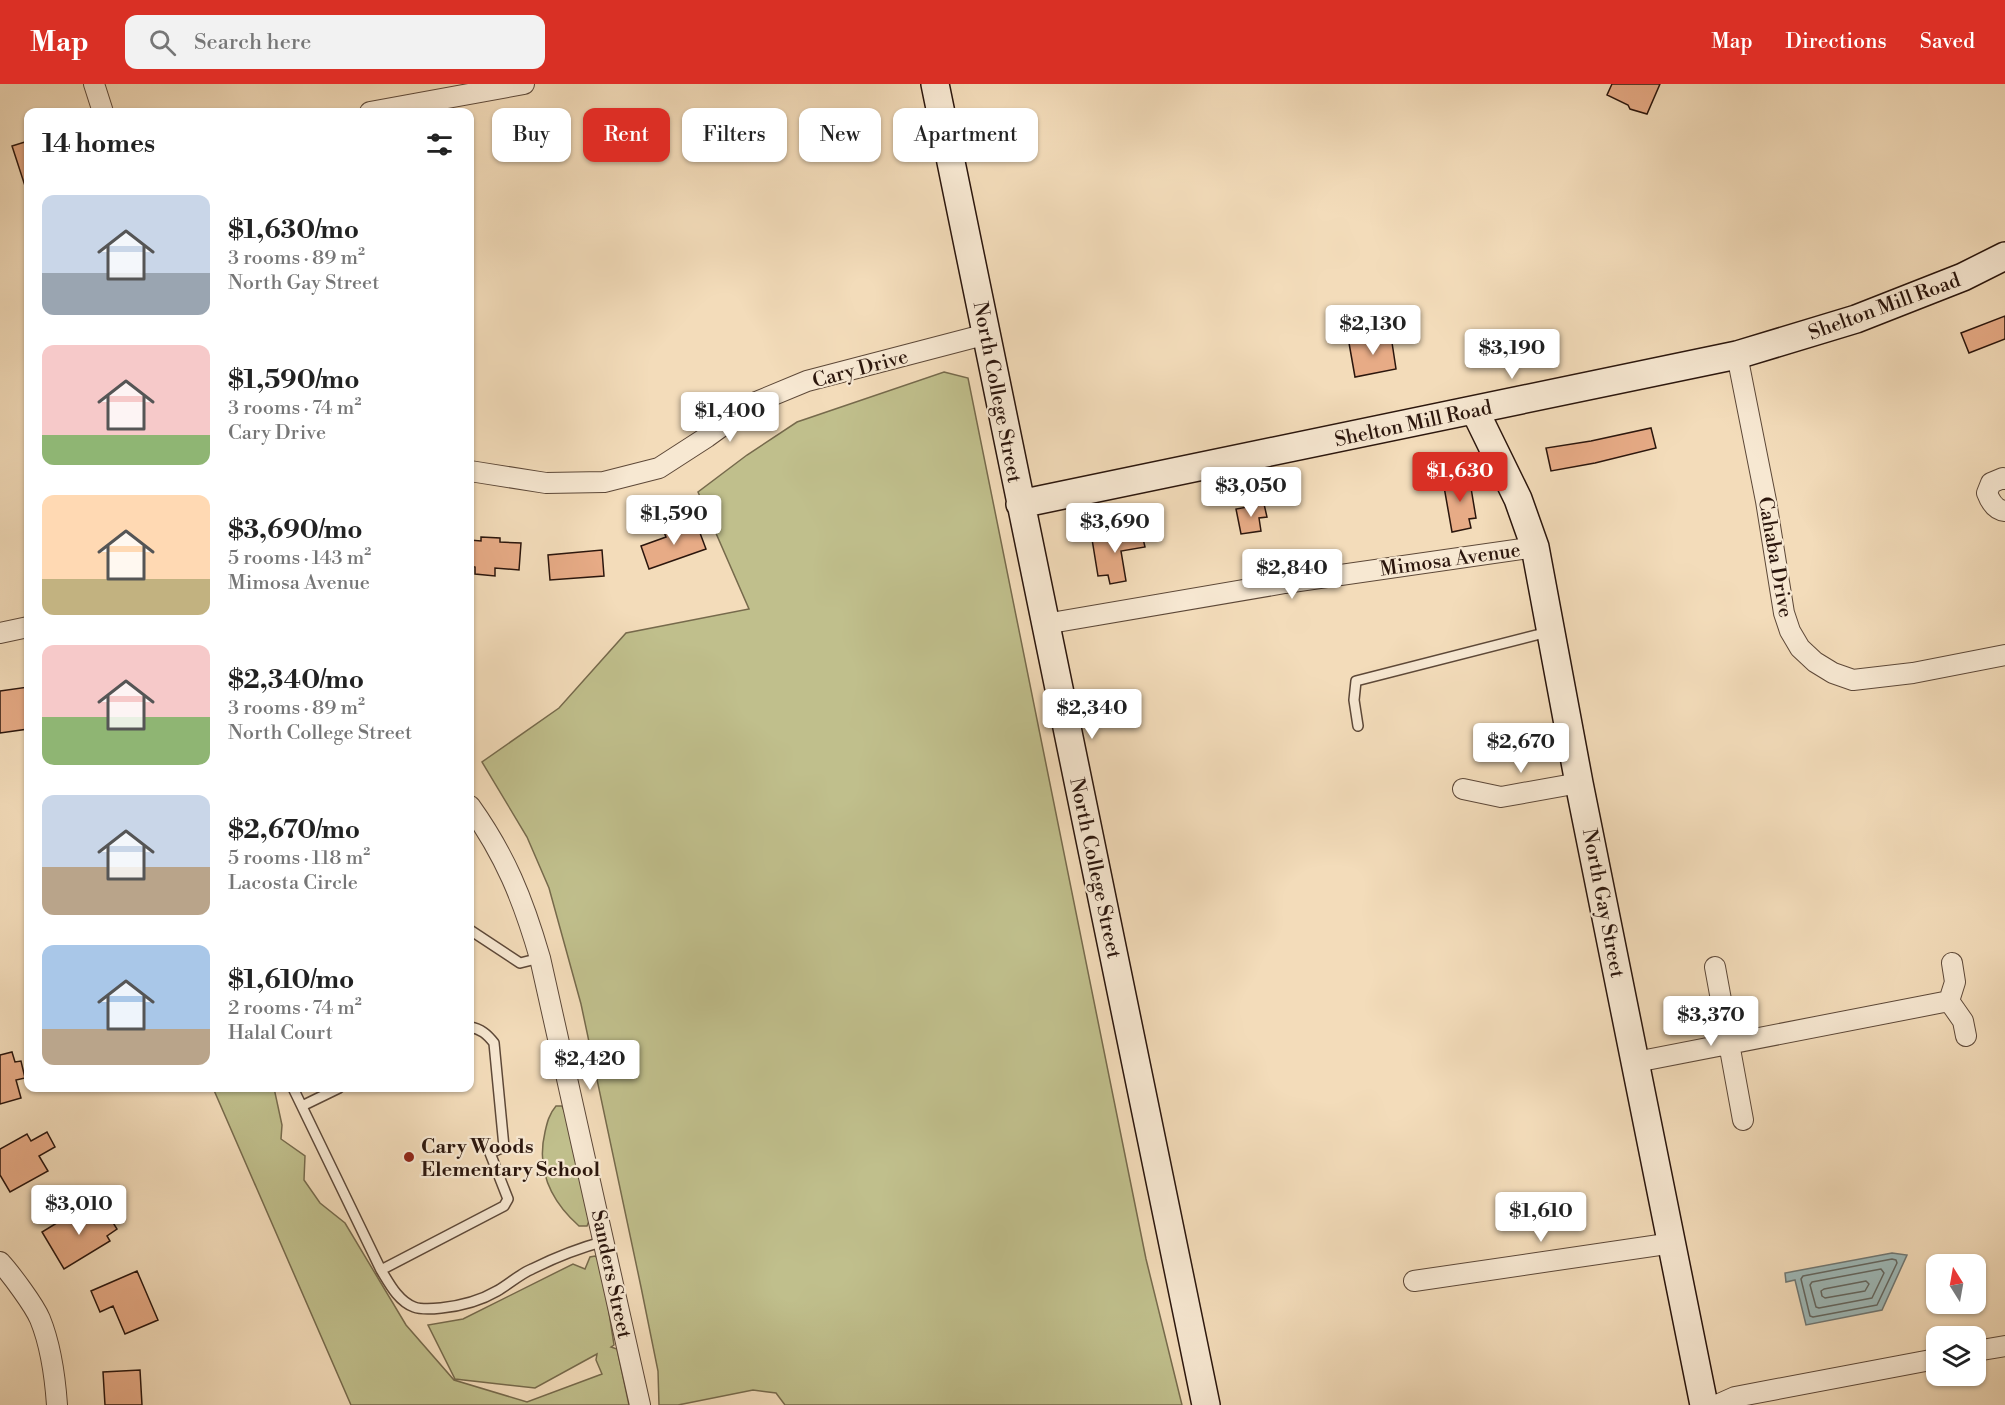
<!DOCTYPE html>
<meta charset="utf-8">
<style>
:root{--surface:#fff;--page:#f2f2f2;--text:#222;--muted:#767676;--accent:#d93025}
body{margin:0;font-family:"Libre Bodoni",serif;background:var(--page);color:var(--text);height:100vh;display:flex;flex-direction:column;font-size:22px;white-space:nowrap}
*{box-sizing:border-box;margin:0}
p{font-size:20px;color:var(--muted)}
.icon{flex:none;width:33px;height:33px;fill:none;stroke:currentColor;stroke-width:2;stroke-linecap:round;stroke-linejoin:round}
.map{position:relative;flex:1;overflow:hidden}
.panel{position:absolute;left:24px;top:24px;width:450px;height:984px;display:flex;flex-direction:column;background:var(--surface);border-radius:12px;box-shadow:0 2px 4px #0004}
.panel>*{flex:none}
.top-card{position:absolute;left:492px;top:24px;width:570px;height:54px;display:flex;gap:12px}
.needle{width:39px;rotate:349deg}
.buttons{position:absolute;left:1926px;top:1170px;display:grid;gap:12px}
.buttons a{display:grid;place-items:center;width:60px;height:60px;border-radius:12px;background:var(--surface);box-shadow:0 2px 4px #0004;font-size:30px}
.price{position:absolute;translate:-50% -51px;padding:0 14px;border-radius:6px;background:#fff;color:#222;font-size:20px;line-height:39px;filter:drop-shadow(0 2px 3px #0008)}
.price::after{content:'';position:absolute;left:50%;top:36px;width:18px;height:14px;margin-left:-9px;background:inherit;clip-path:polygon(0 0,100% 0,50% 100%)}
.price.selected{background:var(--accent);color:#fff}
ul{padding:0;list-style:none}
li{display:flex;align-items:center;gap:18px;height:150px;padding:0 18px}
li span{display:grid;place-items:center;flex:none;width:168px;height:120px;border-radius:12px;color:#555}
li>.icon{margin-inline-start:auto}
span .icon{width:72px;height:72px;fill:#fffc;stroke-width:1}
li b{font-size:26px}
h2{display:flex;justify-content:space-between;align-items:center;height:72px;padding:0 18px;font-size:26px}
.chip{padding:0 21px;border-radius:12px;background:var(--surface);box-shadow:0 2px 4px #0004;font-size:21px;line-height:54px}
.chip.selected{background:var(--accent);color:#fff}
header{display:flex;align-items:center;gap:36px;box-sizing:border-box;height:84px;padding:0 30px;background:var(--accent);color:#fff}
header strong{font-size:28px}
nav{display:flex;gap:33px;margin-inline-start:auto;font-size:21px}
.search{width:420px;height:54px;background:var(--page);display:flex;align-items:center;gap:15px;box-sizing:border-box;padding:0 21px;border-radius:12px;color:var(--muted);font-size:22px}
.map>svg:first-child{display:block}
.green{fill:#c0bf8c;stroke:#766a4c;stroke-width:1.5}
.water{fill:#9eb9b8;stroke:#707874;stroke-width:1.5}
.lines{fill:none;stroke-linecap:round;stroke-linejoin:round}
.shore{stroke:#646862;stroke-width:1.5}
.building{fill:#e7ab86;stroke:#2b160d;stroke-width:1.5}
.lane-casing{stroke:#5d4838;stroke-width:12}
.street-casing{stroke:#5d4838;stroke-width:22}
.secondary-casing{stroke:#2b160d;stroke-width:30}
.lane{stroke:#f7e8d2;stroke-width:9}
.street{stroke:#f7e8d2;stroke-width:20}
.secondary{stroke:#f7e8d2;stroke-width:27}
.poi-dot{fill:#8f2418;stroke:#f7e8d2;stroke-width:2}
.labels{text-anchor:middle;stroke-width:4.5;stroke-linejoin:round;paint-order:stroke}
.street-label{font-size:20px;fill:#2b160d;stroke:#f7e8d2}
.poi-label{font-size:20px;font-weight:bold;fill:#2b160d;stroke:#f7e8d2;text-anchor:start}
</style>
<header>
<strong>Map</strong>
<div class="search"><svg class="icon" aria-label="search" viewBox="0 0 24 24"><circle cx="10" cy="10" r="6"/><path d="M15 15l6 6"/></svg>Search here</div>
<nav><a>Map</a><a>Directions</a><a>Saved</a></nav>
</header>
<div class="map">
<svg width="2005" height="1321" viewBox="0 0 2005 1321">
<rect width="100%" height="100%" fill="#f3dcba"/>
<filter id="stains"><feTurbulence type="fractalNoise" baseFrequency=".00333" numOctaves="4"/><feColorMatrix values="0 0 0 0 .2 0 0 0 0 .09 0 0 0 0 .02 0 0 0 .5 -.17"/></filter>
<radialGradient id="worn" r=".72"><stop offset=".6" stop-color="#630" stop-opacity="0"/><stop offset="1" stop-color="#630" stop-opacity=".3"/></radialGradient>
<path class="green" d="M944,288L968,294L1146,1175L1182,1321H785L776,1309L753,1306L678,1321H659L658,1287L641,1203L581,920L549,804L527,753L482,678L559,624L626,549L749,525L698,408L747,371L797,338Z
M213,1004H274L282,1041L281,1055L305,1072L304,1096L320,1119L345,1139L406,1241L454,1296L527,1318L602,1290L596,1276L597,1270L535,1304L455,1295L428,1241L463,1235L573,1180L585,1185L590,1173L595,1172L601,1177L614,1261L611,1263L617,1265L629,1321H351Z
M556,1022H562L569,1038L589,1137L587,1142H579C551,1117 536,1086 545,1048C547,1039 549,1030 556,1022Z"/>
<path class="water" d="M1892,1169L1907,1171L1882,1226L1806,1241L1795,1196L1786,1198L1785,1189Z"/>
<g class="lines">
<path class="shore" d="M1892,1175L1896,1176L1897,1179L1877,1221L1813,1233L1810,1232L1801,1195L1803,1192Z
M1881,1185L1884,1189L1872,1214L1819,1224L1816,1223L1810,1201L1812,1198Z
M1866,1197L1869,1200L1865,1207L1825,1214L1822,1212L1821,1207L1824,1205Z"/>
</g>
<path class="building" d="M1612,0H1660L1647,30L1630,25L1628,21L1607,11Z
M28,57V104L26,105L12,62Z
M2005,232V255L1969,269L1961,249Z
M1391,252L1396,285L1355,293L1349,259Z
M1651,344L1656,364L1595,379L1551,387L1546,364L1591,357Z
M1469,392L1476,434L1469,435L1471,444L1452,448L1443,397Z
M1264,420L1267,433L1259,434L1261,447L1241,450L1236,425Z
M697,441L706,465L649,485L641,462L666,453L664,448L679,443L680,447Z
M1141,446L1145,463L1121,467L1126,497L1110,500L1108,491L1098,492L1092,455Z
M481,453L500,454V458L521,459L519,486L495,484V492L475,490V483L470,482V456L481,457Z
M602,466L604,492L550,496L548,471Z
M28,603V645L0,649V607Z
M12,968L15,978L21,977L25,994L16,996L21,1014L0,1020V971Z
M47,1048L55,1063L39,1072L48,1087L10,1108L0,1091V1065L27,1050L31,1057Z
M86,1121L94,1135L106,1127L117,1145L107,1152L110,1157L64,1185L42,1148Z
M137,1187L158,1236L125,1250L113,1222L100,1228L91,1207Z
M140,1286L142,1321H105L103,1288Z"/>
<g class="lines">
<defs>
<path id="lane" d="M1358,642L1354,616L1356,597L1548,548
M470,846L520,879L540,874
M293,1004L381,1186C389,1199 398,1217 414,1223C422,1226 432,1225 441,1224C460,1222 480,1217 497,1207C509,1200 520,1190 532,1185C556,1173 579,1164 605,1157
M302,1022L339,1004
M381,1186L504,1122L508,1115L490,1069L504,1063L494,959C487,950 481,945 470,943"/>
<path id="street" d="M94,0L103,28
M370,28L524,0
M1737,271L1766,417L1784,529L1790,547L1800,564L1815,578L1833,589L1853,596L1913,589L2005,571
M470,387L546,399L604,398L659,384L707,353L754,319L807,297L987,250
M2005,395L2003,394L1991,399L1987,409C1990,417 1995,426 2005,427
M1045,540L1285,499L1535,463
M0,549L28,543
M1463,705L1501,713L1579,699
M470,722C505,771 523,815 540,874L640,1321
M1952,879L1955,898L1949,917L1963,937L1966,952
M1715,883L1743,1036
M1636,978L1949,917
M0,1178C11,1190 34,1221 40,1235C51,1262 55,1292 57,1321
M1414,1197L1673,1159
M1976,1267L2005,1262
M1717,1321L1735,1313L1936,1275"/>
<path id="secondary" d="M935,0L1206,1321
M1475,327L1518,415L1535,463L1579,699L1704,1321
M1020,420L1737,271L1856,235L1963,193L2005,172"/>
</defs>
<use href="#lane" class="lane-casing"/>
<use href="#street" class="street-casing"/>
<use href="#secondary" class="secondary-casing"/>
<use href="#lane" class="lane"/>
<use href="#street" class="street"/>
<use href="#secondary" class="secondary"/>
</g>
<circle class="poi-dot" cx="409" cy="1073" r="6"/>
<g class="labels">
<g class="street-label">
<text transform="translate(1884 222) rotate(-20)" y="7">Shelton Mill Road</text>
<text transform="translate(860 284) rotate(-15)" y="7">Cary Drive</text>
<text transform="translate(998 308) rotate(79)" y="7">North College Street</text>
<text transform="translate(1413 339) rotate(-12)" y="7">Shelton Mill Road</text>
<text transform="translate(1776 473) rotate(80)" y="7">Cahaba Drive</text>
<text transform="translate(1450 475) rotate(-8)" y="7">Mimosa Avenue</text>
<text transform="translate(1096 784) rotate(78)" y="7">North College Street</text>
<text transform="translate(1604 819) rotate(79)" y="7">North Gay Street</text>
<text transform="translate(612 1190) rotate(78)" y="7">Sanders Street</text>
</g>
<g class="poi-label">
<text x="421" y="1069">Cary Woods<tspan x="421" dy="23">Elementary School</tspan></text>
</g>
</g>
<rect width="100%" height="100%" filter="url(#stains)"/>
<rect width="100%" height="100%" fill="url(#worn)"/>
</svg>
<div class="buttons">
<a><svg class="needle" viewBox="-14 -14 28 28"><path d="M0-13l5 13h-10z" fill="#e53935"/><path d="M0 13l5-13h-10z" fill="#767676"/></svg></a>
<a><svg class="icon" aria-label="layers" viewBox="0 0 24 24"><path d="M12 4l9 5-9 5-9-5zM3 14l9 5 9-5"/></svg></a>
</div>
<b class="price" style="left:1373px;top:272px">$2,130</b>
<b class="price" style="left:1512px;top:296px">$3,190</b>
<b class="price" style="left:730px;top:359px">$1,400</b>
<b class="price selected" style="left:1460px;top:419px">$1,630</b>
<b class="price" style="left:1251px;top:434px">$3,050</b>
<b class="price" style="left:674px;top:462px">$1,590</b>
<b class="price" style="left:1115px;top:470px">$3,690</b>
<b class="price" style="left:1292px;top:516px">$2,840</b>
<b class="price" style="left:1092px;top:656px">$2,340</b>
<b class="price" style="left:1521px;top:690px">$2,670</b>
<b class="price" style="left:1711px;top:963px">$3,370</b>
<b class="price" style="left:590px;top:1007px">$2,420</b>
<b class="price" style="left:79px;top:1152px">$3,010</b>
<b class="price" style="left:1541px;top:1159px">$1,610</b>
<div class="top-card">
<a class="chip">Buy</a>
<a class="chip selected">Rent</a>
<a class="chip">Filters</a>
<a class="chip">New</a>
<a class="chip">Apartment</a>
</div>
<section class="panel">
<h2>14 homes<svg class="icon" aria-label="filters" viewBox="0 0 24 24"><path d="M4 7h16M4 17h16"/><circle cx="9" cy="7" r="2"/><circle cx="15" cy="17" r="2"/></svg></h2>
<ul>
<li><span style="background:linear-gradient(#c9d6e8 65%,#9aa5b1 0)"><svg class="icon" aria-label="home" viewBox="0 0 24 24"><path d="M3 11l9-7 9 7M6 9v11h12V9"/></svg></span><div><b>$1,630/mo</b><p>3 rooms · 89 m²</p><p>North Gay Street</p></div></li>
<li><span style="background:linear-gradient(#f6c9c9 75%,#8fb573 0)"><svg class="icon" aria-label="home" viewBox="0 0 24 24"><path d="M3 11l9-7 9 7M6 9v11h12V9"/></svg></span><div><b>$1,590/mo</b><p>3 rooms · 74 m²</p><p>Cary Drive</p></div></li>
<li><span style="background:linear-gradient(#ffd9b3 70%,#c2b280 0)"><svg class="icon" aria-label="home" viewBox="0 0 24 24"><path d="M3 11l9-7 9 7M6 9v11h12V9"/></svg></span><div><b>$3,690/mo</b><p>5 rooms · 143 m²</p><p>Mimosa Avenue</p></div></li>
<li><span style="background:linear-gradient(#f6c9c9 60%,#8fb573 0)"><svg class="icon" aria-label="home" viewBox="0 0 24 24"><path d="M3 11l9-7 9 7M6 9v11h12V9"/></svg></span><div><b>$2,340/mo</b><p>3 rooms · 89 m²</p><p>North College Street</p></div></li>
<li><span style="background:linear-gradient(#c9d6e8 60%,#b9a48a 0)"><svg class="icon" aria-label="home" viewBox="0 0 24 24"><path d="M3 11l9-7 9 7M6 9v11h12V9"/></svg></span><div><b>$2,670/mo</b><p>5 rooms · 118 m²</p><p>Lacosta Circle</p></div></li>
<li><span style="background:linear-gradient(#a9c7e8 70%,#b9a48a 0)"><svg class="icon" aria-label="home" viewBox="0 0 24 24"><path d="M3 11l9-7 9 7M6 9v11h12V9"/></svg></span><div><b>$1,610/mo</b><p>2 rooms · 74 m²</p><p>Halal Court</p></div></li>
</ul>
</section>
</div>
